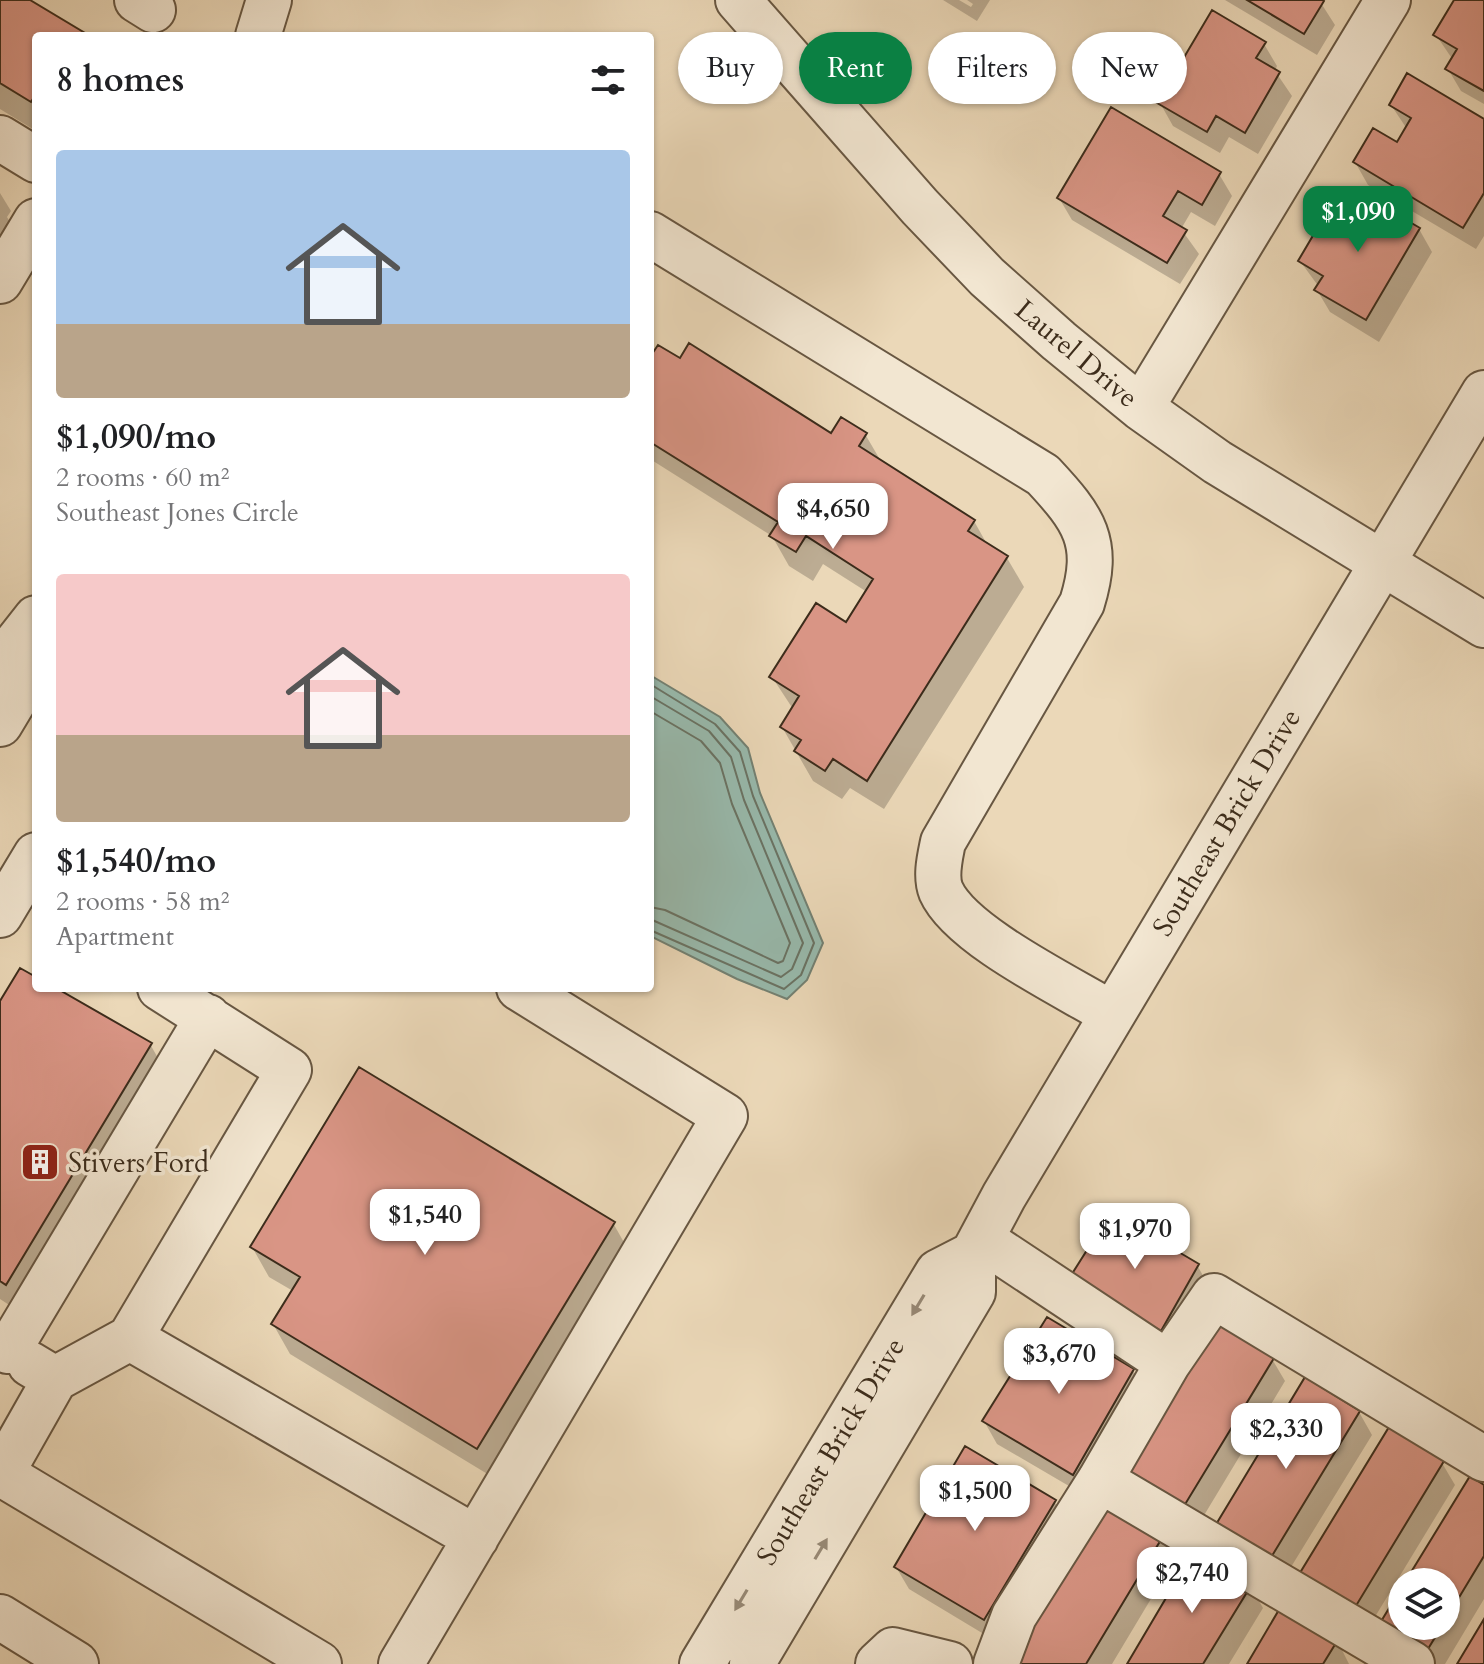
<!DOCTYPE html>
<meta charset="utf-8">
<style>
:root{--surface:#fff;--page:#f2f2f2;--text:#202124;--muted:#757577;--accent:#0b8043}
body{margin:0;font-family:Cardo,serif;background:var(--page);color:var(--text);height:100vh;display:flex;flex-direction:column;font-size:30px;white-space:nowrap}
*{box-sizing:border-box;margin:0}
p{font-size:26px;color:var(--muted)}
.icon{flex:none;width:44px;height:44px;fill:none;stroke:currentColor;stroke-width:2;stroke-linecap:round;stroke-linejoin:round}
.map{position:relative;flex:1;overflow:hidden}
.sheet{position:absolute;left:32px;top:32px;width:622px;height:960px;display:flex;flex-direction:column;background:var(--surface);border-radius:8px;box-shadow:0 2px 6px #0004}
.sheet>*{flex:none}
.hud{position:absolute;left:678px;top:32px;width:686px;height:72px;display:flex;gap:16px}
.tools{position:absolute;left:1388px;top:1568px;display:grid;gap:16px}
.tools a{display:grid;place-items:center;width:72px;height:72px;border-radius:50%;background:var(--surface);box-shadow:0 2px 6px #0004;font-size:40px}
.price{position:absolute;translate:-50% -68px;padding:0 18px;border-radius:16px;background:#fff;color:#222;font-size:26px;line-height:52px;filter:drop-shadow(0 2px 4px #0008)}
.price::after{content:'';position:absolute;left:50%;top:48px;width:24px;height:18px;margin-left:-12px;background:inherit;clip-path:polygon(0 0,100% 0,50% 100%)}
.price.current{background:var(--accent);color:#fff}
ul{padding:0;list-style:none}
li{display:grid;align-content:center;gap:16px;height:424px;padding:0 24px}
li span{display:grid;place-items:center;height:248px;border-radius:8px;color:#555}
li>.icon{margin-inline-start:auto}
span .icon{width:144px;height:144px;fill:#fffc;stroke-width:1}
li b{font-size:34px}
h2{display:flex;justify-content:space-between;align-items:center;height:96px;padding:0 24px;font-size:34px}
.tag{padding:0 28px;border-radius:36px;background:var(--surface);box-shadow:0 2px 6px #0004;font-size:28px;line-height:72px}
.tag.current{background:var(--accent);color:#fff}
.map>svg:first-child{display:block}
.water{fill:#98baad;stroke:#738173;stroke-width:2}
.shadow{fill:#0003}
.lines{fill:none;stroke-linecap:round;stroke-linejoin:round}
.shore{stroke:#6a7364;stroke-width:2}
.building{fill:#d99585;stroke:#3c2c1b;stroke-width:2}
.minor-casing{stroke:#685742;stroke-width:48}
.minor{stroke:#f2e6d1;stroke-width:44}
.oneway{fill:#978976}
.labels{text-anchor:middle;stroke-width:7;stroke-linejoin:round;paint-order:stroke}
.street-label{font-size:28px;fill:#3c2c1b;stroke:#f2e6d1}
.poi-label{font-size:28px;fill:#3c2c1b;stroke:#f2e6d1;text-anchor:start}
</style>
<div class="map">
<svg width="1484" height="1664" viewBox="0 0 1484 1664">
<rect width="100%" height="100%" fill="#ebd8b8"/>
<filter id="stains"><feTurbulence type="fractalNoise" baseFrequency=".0025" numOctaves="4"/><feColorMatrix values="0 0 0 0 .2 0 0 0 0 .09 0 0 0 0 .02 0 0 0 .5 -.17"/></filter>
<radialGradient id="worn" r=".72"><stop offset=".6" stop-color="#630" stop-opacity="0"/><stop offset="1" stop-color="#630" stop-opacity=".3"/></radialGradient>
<path class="water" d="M650,675L720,717L748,748L760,793L823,943L807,980L787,999L737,979L650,936Z"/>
<path class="shadow" d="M0,0H26L86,36H36V131L0,109Z
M943,0H959L971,7L973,4L967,0H990L977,21Z
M1225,0H1319L1335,25L1317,55Z
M1456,0H1484V104L1461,91L1448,69L1453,60L1436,35Z
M1264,44L1277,66L1275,71L1292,96L1258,154L1229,137L1220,153L1173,126L1160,103Z
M1391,105L1484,121V236L1476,249L1368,185L1355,162L1397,145L1407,129Z
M1219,174L1232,196L1215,226L1191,212L1181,229L1199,254L1180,284L1072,220L1059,198Z
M0,193L11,211L7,217L17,234L0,261Z
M1358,217L1419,229L1432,252L1379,342L1330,312L1317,290L1319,287L1300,261Z
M650,361L832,436L865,434L882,463L974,521L988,546L1007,558L1024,587L884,809L850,788L842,799L813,781L782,727L793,709L772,677L847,625L867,592L823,564L813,581L789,566L772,536L650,459Z
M36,979V988H52L150,1044L167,1074L23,1314L0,1299V1005Z
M613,1223L630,1253L494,1478L290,1354L273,1324L293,1291L269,1277L252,1247Z
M1197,1265L1210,1288L1174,1352L1085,1300Z
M1272,1359L1285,1381L1194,1532L1141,1499Z
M1133,1371L1146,1393L1086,1496L997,1444L984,1421Z
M1359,1412L1372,1435L1280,1585L1227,1553Z
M1442,1463L1455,1485L1364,1635L1311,1603Z
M1484,1487V1599L1445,1664H1413L1379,1628L1402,1591V1626H1446V1582H1407Z
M1054,1501L1067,1524L997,1642L909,1589L896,1567Z
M1163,1535L1176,1557L1112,1664H1012Z
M1250,1585L1263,1608L1229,1664H1129Z
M1337,1640L1349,1664H1249Z"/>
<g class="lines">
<path class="shore" d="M650,684L715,724L740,752L753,796L814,943L801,975L784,989L650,930
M650,696L709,731L731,757L744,800L803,943L792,969L781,977L650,919
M650,711L701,741L720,763L732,804L790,943L783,961L778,963L665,910L650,907"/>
</g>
<path class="building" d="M0,0H30L90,36H36V94L31,102L0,83Z
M1247,0H1323L1324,1L1304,34Z
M1454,0H1484V91L1445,69L1457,49L1433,35Z
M1212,10L1266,42L1256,58L1280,72L1245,133L1216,116L1207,132L1157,103Z
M1407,73L1484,119V193L1463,228L1353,162L1373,128L1397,142L1411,118L1389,105Z
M1111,107L1221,172L1202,205L1178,191L1163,216L1187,230L1167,263L1057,198Z
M1367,197L1420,228L1366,320L1314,290L1323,276L1298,261L1334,200L1357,214Z
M689,343L831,433L841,417L867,433L859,446L975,520L968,531L1008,556L867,781L833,759L825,771L794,751L801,740L780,727L799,696L769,677L816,603L846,622L873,579L806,536L796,552L769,536L778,522L650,442V357L658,345L680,358Z
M20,968L36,977V988H56L152,1043L6,1285L0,1281V1001Z
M359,1067L615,1222L477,1449L271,1324L300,1277L250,1247Z
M1111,1212L1199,1264L1161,1331L1070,1277Z
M1047,1317L1134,1369L1073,1475L982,1421Z
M1218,1324L1274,1358L1181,1511L1125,1477Z
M1305,1377L1360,1411L1267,1564L1212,1531Z
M1389,1427L1444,1461L1351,1614L1295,1581Z
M965,1446L1056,1500L984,1620L894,1567Z
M1470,1476L1484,1485V1556L1446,1619V1582H1405Z
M1109,1499L1165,1533L1086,1664H1010Z
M1195,1549L1252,1584L1203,1664H1127Z
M1402,1587V1626H1442L1423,1657L1377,1628Z
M1283,1603L1339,1638L1323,1664H1247Z
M1484,1619V1664H1457Z"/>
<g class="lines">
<defs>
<path id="minor" d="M137,0L153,10
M738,0L920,207L987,277L1059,341L1141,408L1217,462L1484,625
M258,36L269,0
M0,138L36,160
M650,234L1043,475C1084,519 1101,542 1082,603L943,842C940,857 935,876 941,891C961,936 1068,987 1112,1014
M0,281L36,221
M1141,408L1388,0
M0,664L36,618
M0,724L36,664
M0,915L36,855
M981,1239L1168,1363L1100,1480L1014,1616L996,1664
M130,1338L289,1070L160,988
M8,1351L208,1017
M1168,1363L1214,1296L1484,1459
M55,1379L130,1338L476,1538
M0,1473L319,1664
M0,1476L55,1379L30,1364
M1100,1480L1412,1664
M0,1617L76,1664
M401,1664L725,1116L519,988
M702,1664L938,1272L973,1254
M752,1664L973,1292V1254L1004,1196L1484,393
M878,1664L893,1650L950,1664"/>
</defs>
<use href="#minor" class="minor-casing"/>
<use href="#minor" class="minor"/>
</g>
<defs><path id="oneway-solid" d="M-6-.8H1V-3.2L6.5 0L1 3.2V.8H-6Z" transform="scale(2)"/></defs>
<g class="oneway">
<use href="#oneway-solid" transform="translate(918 1305) rotate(121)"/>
<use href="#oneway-solid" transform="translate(821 1549) rotate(-59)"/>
<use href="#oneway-solid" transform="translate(741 1600) rotate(121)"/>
</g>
<defs>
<symbol id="building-square" viewBox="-11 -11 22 22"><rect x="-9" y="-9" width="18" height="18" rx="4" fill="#8f2418" stroke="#f2e6d1"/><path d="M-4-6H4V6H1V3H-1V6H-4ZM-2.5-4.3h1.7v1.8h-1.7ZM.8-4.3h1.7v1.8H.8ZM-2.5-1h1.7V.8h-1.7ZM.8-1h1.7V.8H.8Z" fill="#fff"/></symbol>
</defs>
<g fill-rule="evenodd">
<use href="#building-square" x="18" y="1140" width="44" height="44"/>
</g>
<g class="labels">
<g class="street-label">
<text transform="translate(1077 353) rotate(40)" y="10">Laurel Drive</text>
<text transform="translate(1226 822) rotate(-59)" y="10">Southeast Brick Drive</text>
<text transform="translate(830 1451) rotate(-59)" y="10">Southeast Brick Drive</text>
</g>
<g class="poi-label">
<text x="68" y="1172">Stivers Ford</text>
</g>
</g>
<rect width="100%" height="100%" filter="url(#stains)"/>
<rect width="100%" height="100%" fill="url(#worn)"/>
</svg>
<div class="tools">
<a><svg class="icon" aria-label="layers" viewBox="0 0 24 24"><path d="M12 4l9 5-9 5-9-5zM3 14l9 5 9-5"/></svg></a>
</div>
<b class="price current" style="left:1358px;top:254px">$1,090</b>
<b class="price" style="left:833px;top:551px">$4,650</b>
<b class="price" style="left:425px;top:1257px">$1,540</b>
<b class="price" style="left:1135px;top:1271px">$1,970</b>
<b class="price" style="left:1059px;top:1396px">$3,670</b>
<b class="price" style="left:1286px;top:1471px">$2,330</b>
<b class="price" style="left:975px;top:1533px">$1,500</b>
<b class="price" style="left:1192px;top:1615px">$2,740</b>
<div class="hud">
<a class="tag">Buy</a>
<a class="tag current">Rent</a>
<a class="tag">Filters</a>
<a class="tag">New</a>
</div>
<section class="sheet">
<h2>8 homes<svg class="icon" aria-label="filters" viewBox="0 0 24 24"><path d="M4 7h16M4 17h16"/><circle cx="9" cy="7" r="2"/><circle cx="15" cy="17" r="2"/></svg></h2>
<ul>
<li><span style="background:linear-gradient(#a9c7e8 70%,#b9a48a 0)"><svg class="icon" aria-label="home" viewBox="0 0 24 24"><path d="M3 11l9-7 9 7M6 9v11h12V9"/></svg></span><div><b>$1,090/mo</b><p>2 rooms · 60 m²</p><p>Southeast Jones Circle</p></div></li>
<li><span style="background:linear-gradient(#f6c9c9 65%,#b9a48a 0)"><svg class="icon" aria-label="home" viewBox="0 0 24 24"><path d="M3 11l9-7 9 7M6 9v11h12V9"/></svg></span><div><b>$1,540/mo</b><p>2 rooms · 58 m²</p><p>Apartment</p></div></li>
</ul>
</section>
</div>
